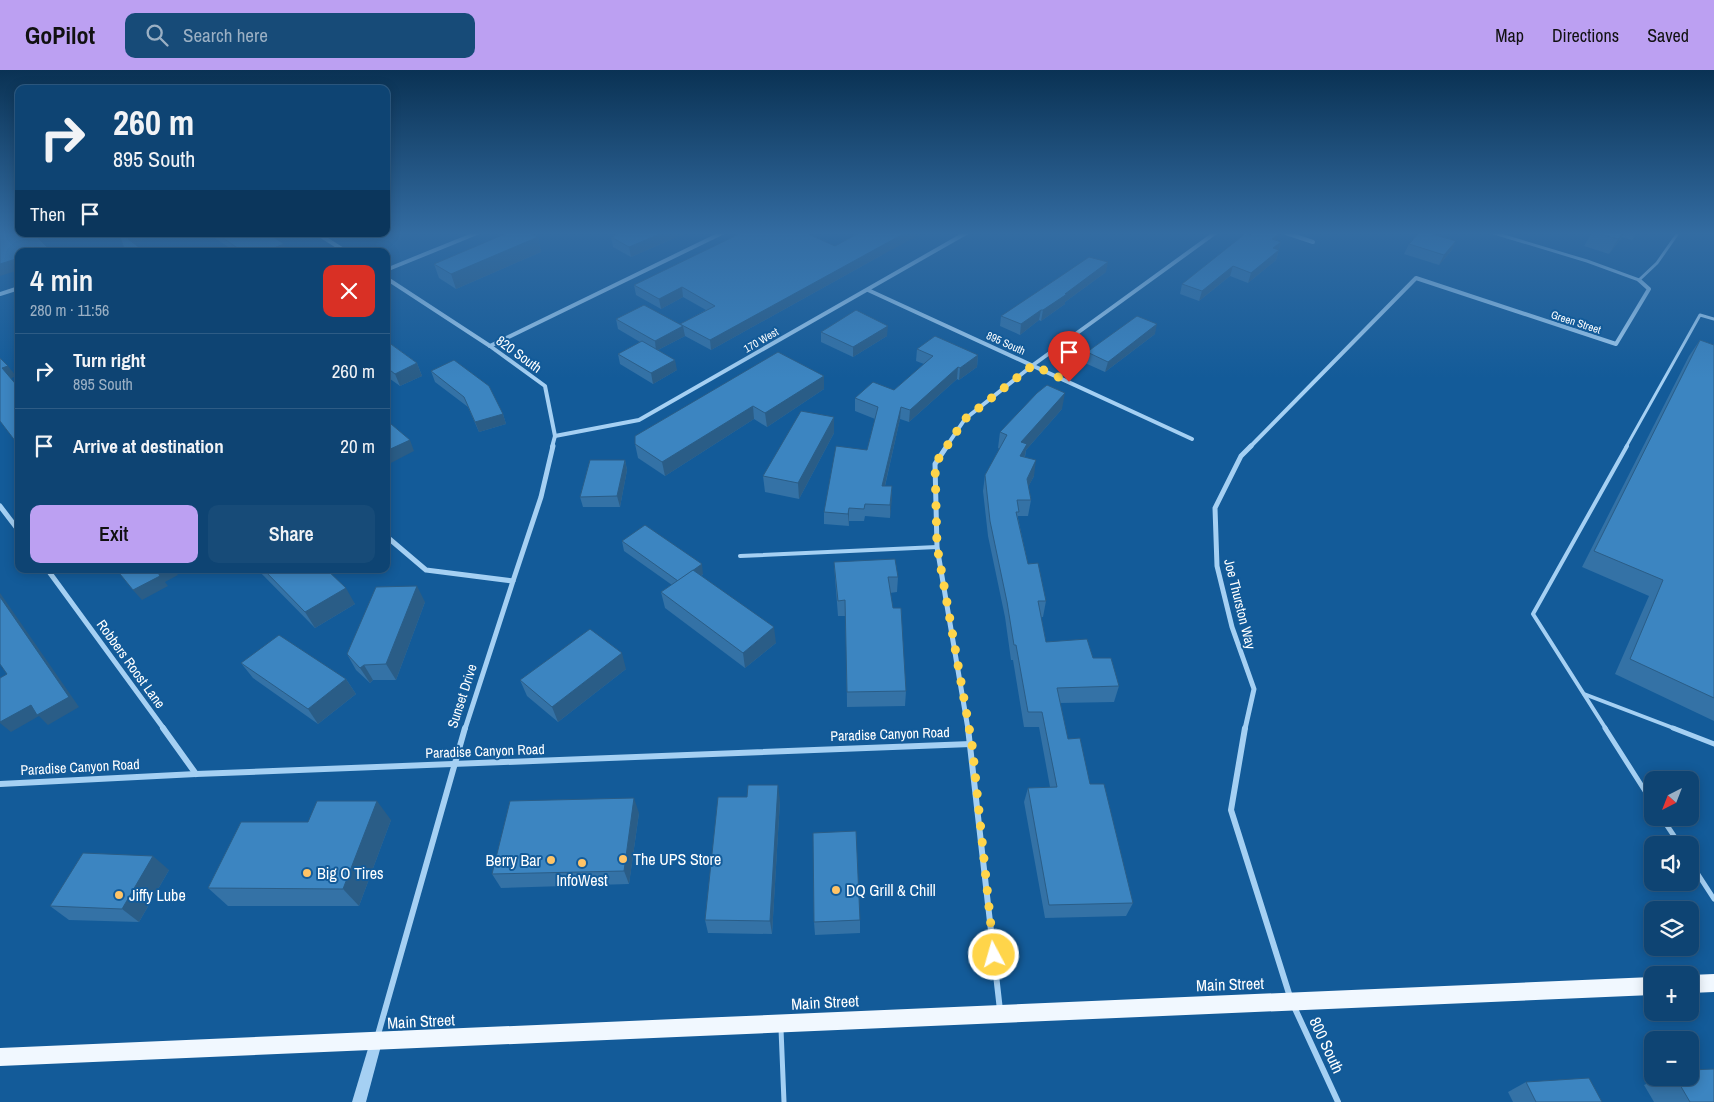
<!DOCTYPE html>
<html lang="en">
<head>
<meta charset="utf-8">
<style>
  :root { --surface:#0e4473; --page:#174b78; --text:#f1f3f6; --muted:#9bb0c4; --line:#2e5c85; --accent:#bca0f2 }
  body { margin:0; font-family:"Archivo Narrow",sans-serif; background:var(--page); color:var(--text); height:100vh; display:flex; flex-direction:column; font-size:19px; white-space:nowrap }
  * { box-sizing:border-box; margin:0 }
  p { font-size:16px; color:var(--muted) }
  .icon { flex:none; width:28px; height:28px; fill:none; stroke:currentColor; stroke-width:2; stroke-linecap:round; stroke-linejoin:round }
  .map { position:relative; flex:1; overflow:hidden }
  .sheet { position:absolute; left:15px; top:178px; width:375px; height:325px; display:flex; flex-direction:column; background:var(--surface); border-radius:10px; box-shadow:0 2px 12px #0003,0 0 0 1px var(--line) }
  .sheet>* { flex:none }
  .banner { position:absolute; left:15px; top:15px; width:375px; height:152px; border-radius:10px; box-shadow:0 2px 12px #0003,0 0 0 1px var(--line); background:#0e4473; color:var(--text); overflow:hidden }
  .needle { width:32px; rotate:222deg }
  .fabs { position:absolute; left:1644px; top:701px; display:grid; gap:10px }
  .fabs a { display:grid; place-items:center; width:55px; height:55px; border-radius:10px; background:var(--surface); box-shadow:0 2px 12px #0003,0 0 0 1px var(--line); font-size:25px }
  .pin { position:absolute; display:grid; place-items:center; width:42px; height:42px; color:#fff; margin:-51px -21px; border-radius:50% 50% 50% 0; rotate:-45deg; box-shadow:0 0 5px #0007 }
  .pin .icon { rotate:45deg }
  .me { position:absolute; width:55px; margin:-28px; rotate:354deg; stroke-linejoin:round; filter:drop-shadow(0 0 4px #0008) }
  .turn { display:flex; align-items:center; gap:18px; height:105px; padding:0 15px; font-size:22px }
  .turn .icon { width:65px; height:65px; stroke-width:2.5 }
  .turn b { display:block; font-size:35px; line-height:42px }
  .then { display:flex; align-items:center; height:48px; padding:0 15px; background:#0003; gap:10px; font-size:19px }
  .round { display:grid; place-items:center; flex:none; width:52px; height:52px; border-radius:10px; background:var(--page) }
  .headline { display:flex; align-items:center; justify-content:space-between; height:85px; padding:0 15px }
  h1 { font-size:30px; font-weight:600; line-height:38px }
  .button { display:flex; gap:10px; margin-top:auto; padding:10px 15px }
  .button a { flex:1; height:58px; border-radius:10px; background:var(--accent); color:#111; font-size:20px; font-weight:600; line-height:58px; text-align:center }
  .button a+a { background:var(--page); color:var(--text) }
  ul { padding:0; list-style:none }
  li { display:flex; align-items:center; gap:15px; height:75px; padding:0 15px; border-top:1px solid var(--line) }
  li div { flex:1 }
  li b { display:block; font-size:19px }
  li em { font-style:normal }
  header { display:flex; align-items:center; gap:30px; box-sizing:border-box; height:70px; padding:0 25px; background:var(--accent); color:#111 }
  header strong { font-size:24px }
  nav { display:flex; gap:28px; margin-inline-start:auto; font-size:18px }
  .search { width:350px; height:45px; background:var(--page); display:flex; align-items:center; gap:12px; box-sizing:border-box; padding:0 18px; border-radius:10px; color:var(--muted); font-size:19px }
  .map>svg:first-child { display:block }
</style>
</head>
<body>
<header>
<strong>GoPilot</strong>
<div class="search"><svg class="icon" aria-label="search" viewBox="0 0 24 24"><circle cx="10" cy="10" r="6"/><path d="M15 15l6 6"/></svg>Search here</div>
<nav><a>Map</a><a>Directions</a><a>Saved</a></nav>
</header>
<div class="map">
<svg width="1714" height="1032" viewBox="0 0 1714 1032">
  <rect width="100%" height="100%" fill="#135b99"/>
  <g fill="none" stroke-linecap="round" stroke-linejoin="round">
    <g stroke="#a5d0f3" stroke-width="3">
      <path d="M1494,163L1587,191L1639,210L1657,193L1678,163"/>
      <path d="M1626,377L1700,245L1714,249"/>
    </g>
    <g stroke="#a5d0f3" stroke-width="4">
      <path d="M740,486L937,477"/>
      <path d="M1584,624L1676,659"/>
      <path d="M1606,659L1533,544L1627,376"/>
    </g>
    <g stroke="#a5d0f3" stroke-width="5">
      <path d="M1605,658L1652,732"/>
      <path d="M1673,658L1714,674"/>
      <path d="M1662,748L1680,775"/>
      <path d="M1690,792L1714,829"/>
      <path d="M781,959L784,1032"/>
    </g>
    <g stroke="#a5d0f3" stroke-width="4">
      <path d="M1286,163L1313,172"/>
      <path d="M318,164L345,181"/>
      <path d="M386,200L477,163"/>
      <path d="M386,208L490,276L545,316L555,366L552,377"/>
      <path d="M868,220L1192,369"/>
      <path d="M0,224L19,218"/>
      <path d="M490,276L722,163"/>
      <path d="M555,366L639,350L966,163"/>
      <path d="M946,377L965,349L1033,295L1215,163"/>
      <path d="M1250,377L1416,208L1616,274L1649,219L1639,210"/>
    </g>
    <g stroke="#a5d0f3" stroke-width="5">
      <path d="M947,376L935,394L937,477L968,659"/>
      <path d="M0,436L19,461"/>
      <path d="M386,466L426,500L513,511L465,659"/>
      <path d="M47,499L164,659"/>
      <path d="M513,511L541,427L553,376"/>
      <path d="M1245,659L1254,619L1232,557L1217,496L1215,438L1241,386L1251,376"/>
    </g>
    <g stroke="#a5d0f3" stroke-width="6">
      <path d="M163,658L196,704"/>
      <path d="M968,658L1000,940"/>
      <path d="M1245,658L1231,740L1291,930L1338,1032"/>
      <path d="M0,714L196,704L971,674"/>
      <path d="M377,968L465,658"/>
    </g>
    <path fill="#a5d0f3" fill-rule="evenodd" d="M376,966L380,968L382,972L366,1032H352L370,972L372,968Z"/>
    <g fill="#f1f8ff" fill-rule="evenodd">
      <path d="M1714,904V922L1690,923V905Z"/>
      <path d="M1652,907V925L0,996V978Z"/>
    </g>
  </g>
  <g fill="#3472a6">
    <path d="M686,163L631,187L613,177L611,167Z"/>
    <path d="M1592,163H1637L1632,170L1622,167L1609,184L1584,176Z"/>
    <path d="M209,164H269L288,181H234Z"/>
    <path d="M538,167L541,182L456,219L439,208L434,194Z"/>
    <path d="M1276,170L1281,172L1276,190L1248,213L1230,206L1199,231L1180,224L1182,214Z"/>
    <path d="M1456,171L1451,181L1439,195L1404,184L1409,174Z"/>
    <path d="M835,176L882,185L711,280L685,266L658,280L677,300L653,314L620,294L618,284L640,272L618,259L616,249L680,254L706,240L683,227L661,239L636,225L634,215Z"/>
    <path d="M1106,202L1065,232V234L1041,251L1039,250L1020,265L1000,256L1001,246Z"/>
    <path d="M821,262L887,266L853,287L821,272Z"/>
    <path d="M1155,264L1105,302L1085,293L1087,282Z"/>
    <path d="M386,269L390,271L391,274L417,293L422,306L400,316L386,306Z"/>
    <path d="M1700,270L1714,275V651L1615,604L1649,526L1582,497L1689,286Z"/>
    <path d="M917,279L978,285L977,297L959,310L957,309L909,352L900,349L885,416H892L890,448L865,446L864,451H849V456L824,454V442L867,380L875,349L855,341V328L894,320L924,294L916,291Z"/>
    <path d="M778,282L824,319L767,357L754,349L665,406L638,388L635,374Z"/>
    <path d="M431,301L503,344L506,354L479,362L468,337L435,312Z"/>
    <path d="M1062,339L1026,380L1025,387L1034,406L1028,417L1031,430L1028,446H1018V448L1028,494L1046,531L1043,547H1041L1046,572L1093,588L1119,616L1114,632L1060,633L1068,669L1090,714L1133,833L1126,846L1045,848L1024,732L1028,718L1050,717L1039,657H1024L1013,590H1011L1005,547L988,466L983,421L985,405L1000,379L998,378L1000,362Z"/>
    <path d="M834,347V363L799,429L765,422L763,406Z"/>
    <path d="M625,390L627,400L620,437H583L580,427Z"/>
    <path d="M622,471L703,504L701,506L776,573L745,598L665,538L661,522L672,515L624,481Z"/>
    <path d="M834,492L898,507L897,522L890,523L906,621L905,636L847,637L846,546H838L835,508Z"/>
    <path d="M257,499H326L355,534L315,558Z"/>
    <path d="M425,532L396,610H373L370,613L356,600L347,584Z"/>
    <path d="M241,593L346,609L356,624L318,654L253,608Z"/>
    <path d="M626,599L558,652L527,626L520,610Z"/>
    <path d="M780,730L772,864L708,863L705,850Z"/>
    <path d="M639,743L629,814L501,818L492,804Z"/>
    <path d="M391,750L359,836H228L208,818L308,752Z"/>
    <path d="M169,800L139,852L69,850L50,836Z"/>
    <path d="M860,850V863L815,865L814,852Z"/>
    <path d="M1660,1008H1690L1714,1032H1654L1644,1015Z"/>
    <path d="M1526,1012L1602,1032H1513L1508,1022Z"/>
  </g>
  <g fill="#2a5d87">
    <path d="M662,163H686L631,187L629,177Z"/>
    <path d="M905,163H923L882,185L711,280L710,270Z"/>
    <path d="M1623,163H1624L1609,184L1618,169Z"/>
    <path d="M133,164H148L134,179L128,169Z"/>
    <path d="M1278,164L1275,174L1272,169Z"/>
    <path d="M538,167L541,182L456,219L451,204Z"/>
    <path d="M1456,171L1451,181L1439,195L1444,185Z"/>
    <path d="M1281,172L1278,182L1279,180L1276,190L1248,213L1251,203L1273,178Z"/>
    <path d="M284,174L288,181H271V179Z"/>
    <path d="M48,178L50,181H39Z"/>
    <path d="M19,188V200L0,206V194Z"/>
    <path d="M1108,192L1106,202L1065,232V234L1041,251L1043,240Z"/>
    <path d="M1233,196L1230,206L1199,231L1202,221Z"/>
    <path d="M682,217L683,227L661,239L659,229Z"/>
    <path d="M1041,240L1039,250L1020,265L1021,254Z"/>
    <path d="M1157,254L1155,264L1105,302L1108,292Z"/>
    <path d="M683,256L685,266L656,281L655,271Z"/>
    <path d="M888,256L887,266L853,287V277Z"/>
    <path d="M978,285L977,297L959,310L960,298Z"/>
    <path d="M675,290L677,300L653,314L651,303Z"/>
    <path d="M417,293L422,306L400,316L395,304Z"/>
    <path d="M8,296L16,306L10,309L2,298Z"/>
    <path d="M958,297L957,309L909,352L910,340Z"/>
    <path d="M824,306V319L767,357L765,343Z"/>
    <path d="M1065,323L1062,339L1026,380L1024,389L1018,402L1021,372Z"/>
    <path d="M753,336L754,349L665,406L662,392Z"/>
    <path d="M901,337L900,349L882,428V416Z"/>
    <path d="M503,344L506,354L479,362L475,352Z"/>
    <path d="M834,347V363L799,429L798,413Z"/>
    <path d="M410,370L414,381L389,394L386,388V381Z"/>
    <path d="M625,390L627,400L620,437L617,426Z"/>
    <path d="M1036,390L1034,406L1024,425L1027,409Z"/>
    <path d="M892,416V429L890,448V435Z"/>
    <path d="M849,438V456L848,444Z"/>
    <path d="M702,494L703,504L680,521L678,511Z"/>
    <path d="M161,499H173L178,505L165,512L168,516L142,530L133,520L157,501Z"/>
    <path d="M417,516L425,532L396,610L386,594Z"/>
    <path d="M346,518L355,534L315,558L305,542Z"/>
    <path d="M0,523L79,637L48,655L39,646L11,662L0,653V652L31,635L0,527Z"/>
    <path d="M774,557L776,573L745,598L743,583Z"/>
    <path d="M622,583L626,599L558,652L552,637Z"/>
    <path d="M364,595L373,610L370,613L360,598Z"/>
    <path d="M346,609L356,624L318,654L308,639Z"/>
    <path d="M778,715L780,730L772,864L770,851Z"/>
    <path d="M634,728L639,743L629,814L624,801Z"/>
    <path d="M377,731L391,750L359,836L343,819Z"/>
    <path d="M153,786L169,800L139,852L122,839Z"/>
  </g>
  <g fill="#3c85c1" stroke="#2a5d87">
    <path d="M0,163L34,164L48,178L39,181H19V188L0,194Z"/>
    <path d="M507,163H529L538,167L451,204L434,194Z"/>
    <path d="M621,163H662L629,177L611,167Z"/>
    <path d="M741,163H806L835,176L859,163H905L710,270L680,254L715,236L682,217L659,229L634,215Z"/>
    <path d="M1246,163L1250,165L1252,163H1276L1278,164L1272,169L1281,172L1273,178L1279,180L1251,203L1233,196L1202,221L1182,214Z"/>
    <path d="M1419,163H1429L1456,171L1444,185L1409,174Z"/>
    <path d="M1597,163H1623L1618,169Z"/>
    <path d="M119,164H133L128,169L144,181H125Z"/>
    <path d="M217,164H269L284,174L271,179L273,181H242Z"/>
    <path d="M1089,187L1108,192L1065,224H1067L1043,240H1041L1021,254L1001,246L1058,208Z"/>
    <path d="M644,235L683,256L655,271L616,249Z"/>
    <path d="M856,240L888,256L853,277L821,262Z"/>
    <path d="M1137,246L1157,254L1108,292L1087,282Z"/>
    <path d="M935,266L978,285L960,298L958,297L910,340L901,337L882,416H892L890,435L865,434L864,439L849,438L848,444L824,442L836,376L867,380L878,337L855,328L873,312L894,320L933,286L917,279Z"/>
    <path d="M386,269L390,271L388,272L417,293L395,304L386,297Z"/>
    <path d="M1700,270L1714,275V628L1630,589L1663,510L1594,481Z"/>
    <path d="M642,271L675,290L651,303L618,284Z"/>
    <path d="M778,282L824,306L765,343L753,336L662,392L635,374V366Z"/>
    <path d="M0,288L8,296L2,298L19,318V376L0,351Z"/>
    <path d="M454,290L489,316L503,344L475,352L464,327L431,301Z"/>
    <path d="M1047,315L1065,323L1021,372L1027,374L1020,386L1036,390L1027,409L1031,430H1017L1019,442H1016L1028,494L1038,493L1046,531H1038L1046,572L1087,569L1093,588H1111L1119,616L1057,618L1068,669L1080,668L1090,714H1104L1133,833L1049,835L1028,718L1057,717L1042,642H1028L1016,575H1014L1007,532L990,451L985,405L1007,365L1000,362L1037,323Z"/>
    <path d="M801,341L834,347L798,413L763,406Z"/>
    <path d="M391,354L410,370L386,381V356Z"/>
    <path d="M590,390H625L617,426L580,427Z"/>
    <path d="M645,455L702,494L678,511L622,471Z"/>
    <path d="M895,489L898,507H888L893,538H901L906,621L847,622L845,530L838,531L834,492Z"/>
    <path d="M116,499H161L157,501L160,506L133,520Z"/>
    <path d="M263,499H326L346,518L305,542Z"/>
    <path d="M693,500L774,557L743,583L661,522Z"/>
    <path d="M417,516L386,594L364,595L360,598L347,584L376,517Z"/>
    <path d="M0,527L69,627L37,645L31,635L0,652V608L7,604L0,594Z"/>
    <path d="M590,559L622,583L552,637L520,610Z"/>
    <path d="M279,565L346,609L308,639L241,593Z"/>
    <path d="M748,715H778L770,851L705,850L718,727H747Z"/>
    <path d="M634,728L624,801L492,804L510,731Z"/>
    <path d="M317,731H377L343,819L208,818L241,752H308Z"/>
    <path d="M856,761L860,850L814,852L813,763Z"/>
    <path d="M83,783L153,786L122,839L50,836Z"/>
    <path d="M1714,999V1032H1690L1676,1008H1690V1000Z"/>
    <path d="M1589,1008L1602,1032H1536L1526,1012Z"/>
  </g>
  <linearGradient id="sky" x2="0" y2="1"><stop stop-color="#0a3254"/><stop offset="0.53" stop-color="#336ca2"/><stop offset="1" stop-color="#336ca2" stop-opacity="0"/></linearGradient>
  <rect width="1714" height="308" fill="url(#sky)"/>
  <g fill="none" stroke-linecap="round" stroke-linejoin="round">
    <path stroke="#ffd54a" stroke-width="9" stroke-dasharray="0 16.2" d="M994,885L972,674L937,476L935,394L965,349L1033,295L1069,312"/>
  </g>
  <g fill="#ffc467" stroke="#135b99" stroke-width="2">
    <circle cx="623" cy="789" r="5"/>
    <circle cx="551" cy="790" r="5"/>
    <circle cx="582" cy="793" r="5"/>
    <circle cx="307" cy="803" r="5"/>
    <circle cx="836" cy="820" r="5"/>
    <circle cx="119" cy="825" r="5"/>
  </g>
  <g text-anchor="middle" dominant-baseline="central" stroke-width="4" stroke-linejoin="round" paint-order="stroke">
    <g font-size="11" fill="#fff" stroke="#135b99">
      <text transform="translate(1576 252) rotate(18)">Green Street</text>
      <text transform="translate(761 270) rotate(-30)">170 West</text>
      <text transform="translate(1006 273) rotate(24)">895 South</text>
    </g>
    <g font-size="14" fill="#fff" stroke="#135b99">
      <text transform="translate(519 284) rotate(36)">820 South</text>
      <text transform="translate(1240 534) rotate(76)">Joe Thurston Way</text>
      <text transform="translate(131 594) rotate(54)">Robbers Roost Lane</text>
      <text transform="translate(462 626) rotate(-72)">Sunset Drive</text>
      <text transform="translate(890 664) rotate(-2)">Paradise Canyon Road</text>
      <text transform="translate(485 681) rotate(-2)">Paradise Canyon Road</text>
      <text transform="translate(80 697) rotate(-3)">Paradise Canyon Road</text>
    </g>
    <g font-size="16" fill="#fff" stroke="#135b99" text-anchor="start">
      <text x="633" y="789">The UPS Store</text>
      <text x="541" y="790" text-anchor="end">Berry Bar</text>
      <text x="317" y="803">Big O Tires</text>
      <text x="582" y="810" text-anchor="middle">InfoWest</text>
      <text x="846" y="820">DQ Grill &amp; Chill</text>
      <text x="129" y="825">Jiffy Lube</text>
    </g>
    <g font-size="16" fill="#fff" stroke="#135b99">
      <text transform="translate(1230 914) rotate(-2)">Main Street</text>
      <text transform="translate(825 932) rotate(-3)">Main Street</text>
      <text transform="translate(421 951) rotate(-3)">Main Street</text>
      <text transform="translate(1327 975) rotate(65)">800 South</text>
    </g>
  </g>
</svg>
<div class="fabs">
<a><svg class="needle" viewBox="-14 -14 28 28"><path d="M0-13l5 13h-10z" fill="#e53935"/><path d="M0 13l5-13h-10z" fill="#9bb0c4"/></svg></a>
<a><svg class="icon" aria-label="sound" viewBox="0 0 24 24"><path d="M4 9h4l5-4v14l-5-4H4zM17 9q2 3 0 6"/></svg></a>
<a><svg class="icon" aria-label="layers" viewBox="0 0 24 24"><path d="M12 4l9 5-9 5-9-5zM3 14l9 5 9-5"/></svg></a>
<a>+</a>
<a>−</a>
</div>
<div class="pin" style="left:1069px;top:312px;background:#d93025"><svg class="icon" aria-label="arrive" viewBox="0 0 24 24"><path d="M6 21V4h12l-3 4 3 4H6"/></svg></div>
<svg class="me" style="left:994px;top:885px" viewBox="-20 -20 40 40"><circle r="17" fill="#ffd54a" stroke="#fff" stroke-width="3"/><path d="M0-11L8 9 0 5-8 9z" fill="#fff"/></svg>
<div class="banner">
<div class="turn"><svg class="icon" aria-label="right" viewBox="0 0 24 24"><path d="M7 20v-9h11M14 6l5 5-5 5"/></svg><div><b>260 m</b>895 South</div></div>
<div class="then">Then<svg class="icon" aria-label="arrive" viewBox="0 0 24 24"><path d="M6 21V4h12l-3 4 3 4H6"/></svg></div>
</div>
<section class="sheet">
<div class="headline"><div><h1>4 min</h1><p>280 m · 11:56</p></div><a class="round" style="background:#d93025;color:#fff"><svg class="icon" aria-label="close" viewBox="0 0 24 24"><path d="M6 6l12 12M18 6L6 18"/></svg></a></div>
<ul>
<li><svg class="icon" aria-label="right" viewBox="0 0 24 24"><path d="M7 20v-9h11M14 6l5 5-5 5"/></svg><div><b>Turn right</b><p>895 South</p></div><em>260 m</em></li>
<li><svg class="icon" aria-label="arrive" viewBox="0 0 24 24"><path d="M6 21V4h12l-3 4 3 4H6"/></svg><div><b>Arrive at destination</b></div><em>20 m</em></li>
</ul>
<div class="button"><a>Exit</a><a>Share</a></div>
</section>
</div>
</body>
</html>
